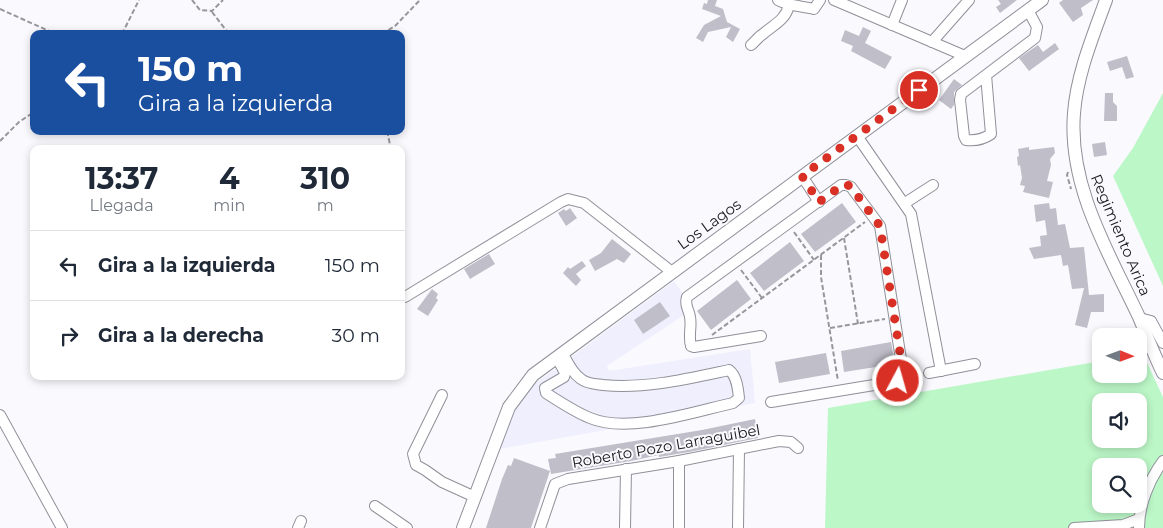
<!DOCTYPE html>
<html lang="es">
<head>
<meta charset="utf-8">
<style>
  :root { --surface:#fff; --page:#f2f2f3; --text:#1f2937; --muted:#747a83; --line:#e0e1e3 }
  body { margin:0; font-family:Montserrat,sans-serif; background:var(--page); color:var(--text); height:100vh; display:flex; flex-direction:column; font-size:19px; white-space:nowrap }
  * { box-sizing:border-box; margin:0 }
  p { font-size:16px; color:var(--muted) }
  .icon { flex:none; width:28px; height:28px; fill:none; stroke:currentColor; stroke-width:2; stroke-linecap:round; stroke-linejoin:round }
  .map { position:relative; flex:1; overflow:hidden }
  .panel { position:absolute; left:30px; top:145px; width:375px; height:235px; display:flex; flex-direction:column; background:var(--surface); border-radius:10px; box-shadow:0 2px 8px #0003 }
  .panel>* { flex:none }
  .banner { position:absolute; left:30px; top:30px; width:375px; height:105px; border-radius:10px; box-shadow:0 2px 8px #0003; background:#1a4fa0; color:#fff; overflow:hidden }
  .needle { width:32px; rotate:91deg }
  .fabs { position:absolute; left:1092px; top:328px; display:grid; gap:10px }
  .fabs a { display:grid; place-items:center; width:55px; height:55px; border-radius:10px; background:var(--surface); box-shadow:0 2px 8px #0003; font-size:25px }
  .pin { position:absolute; display:grid; place-items:center; width:42px; height:42px; color:#fff; margin:-21px; border:2px solid #fff; border-radius:50%; box-shadow:0 1px 5px #0007 }
  .me { position:absolute; width:55px; margin:-28px; rotate:6deg; stroke-linejoin:round; filter:drop-shadow(0 0 4px #0008) }
  .turn { display:flex; align-items:center; gap:18px; height:105px; padding:0 25px; font-size:22px }
  .turn .icon { width:65px; height:65px; stroke-width:2.5 }
  .turn b { display:block; font-size:35px; line-height:42px }
  .eta { display:flex; justify-content:space-evenly; align-items:center; height:85px; text-align:center }
  .eta b { font-size:30px; font-weight:700; line-height:35px }
  ul { padding:0; list-style:none }
  li { display:flex; align-items:center; gap:15px; height:70px; padding:0 25px; border-top:1px solid var(--line) }
  li div { flex:1 }
  li b { display:block; font-size:19px }
  li em { font-style:normal }
  .map>svg:first-child { display:block }
</style>
</head>
<body>
<div class="map">
<svg width="1163" height="528" viewBox="0 0 1163 528">
  <rect width="100%" height="100%" fill="#faf9fe"/>
  <path fill="#f0effe" d="M674,281L693,309L607,366L609,371L750,349L755,403L499,449L513,411L528,389Z"/>
  <g fill="#bcf7c7" fill-rule="evenodd">
    <path d="M1163,93V286L1113,176L1133,148Z"/>
    <path d="M1143,354L1163,397V528H825L828,408L1101,361V374H1139V355ZM1101,401H1139V439H1101ZM1101,466H1139V504H1101Z"/>
  </g>
  <g fill="#bfbec9">
    <path d="M708,0H717L715,6L723,9L727,22L740,29L733,42L726,37L731,27L708,32L703,42L696,38L704,25L721,16L702,9L704,3L707,4Z"/>
    <path d="M998,0H1017L1000,13L996,7L1001,4Z"/>
    <path d="M1063,0H1093L1081,8L1083,15L1073,22L1059,3Z"/>
    <path d="M863,27L871,31L865,43L892,57L885,69L851,51L853,46L841,41L845,30L859,36Z"/>
    <path d="M1055,43L1059,49L1029,71L1019,58L1038,45L1043,52Z"/>
    <path d="M1127,56L1134,77L1126,79L1122,67L1110,71L1107,62Z"/>
    <path d="M954,79L962,85L954,92V105L951,109L939,100Z"/>
    <path d="M1105,93H1113V102L1117,106V121H1104Z"/>
    <path d="M1105,142L1107,155L1094,157L1092,144Z"/>
    <path d="M1029,147V150L1054,147L1055,153L1050,159L1051,165L1047,181L1053,182L1049,198L1023,192L1025,186L1020,185L1022,178L1020,165L1018,166L1017,157L1019,156L1018,149Z"/>
    <path d="M842,203L856,222L815,252L801,234Z"/>
    <path d="M1049,203L1050,209L1056,208L1058,225L1065,224L1070,248L1084,247L1089,295L1104,294V312H1091L1087,328L1075,325L1084,288L1072,289L1068,265L1063,266L1061,255L1034,259L1029,248L1041,246L1040,236L1047,235L1045,220L1036,222L1034,205Z"/>
    <path d="M570,208L577,218L566,226L558,213L564,209L566,211Z"/>
    <path d="M612,239L631,254L624,263L617,259L595,271L589,260L601,253Z"/>
    <path d="M790,242L804,261L764,291L750,273Z"/>
    <path d="M489,254L495,264L470,279L464,269Z"/>
    <path d="M582,261L586,266L576,274L581,280L576,286L563,273L568,267L570,269Z"/>
    <path d="M737,280L751,299L711,330L697,311Z"/>
    <path d="M432,289L438,294L436,298L438,300L428,316L417,309Z"/>
    <path d="M660,302L670,316L643,334L634,320Z"/>
    <path d="M891,342L895,364L844,372L841,351Z"/>
    <path d="M826,353L830,374L779,383L775,362Z"/>
    <path d="M755,419L758,438L689,452L659,457V455L631,461L551,474L548,459L556,458L555,454L702,430Z"/>
    <path d="M514,458L550,471L531,528H486L502,479L508,465L511,466Z"/>
  </g>
  <g fill="none" stroke-linecap="round" stroke-linejoin="round">
    <g stroke="#90909a" stroke-width="12">
      <g id="minor">
        <path d="M778,0C787,6 803,6 814,9L820,0"/>
        <path d="M834,0L965,56"/>
        <path d="M892,25L902,0"/>
        <path d="M932,42L969,0"/>
        <path d="M751,45C755,42 758,37 763,34C773,25 786,20 789,5"/>
        <path d="M986,75L991,134C984,139 975,141 966,140L964,136L960,100L961,94L1035,38L1037,27L1028,10"/>
        <path d="M857,136L911,214L941,371"/>
        <path d="M802,176L819,202"/>
        <path d="M905,203L933,185"/>
        <path d="M405,297L561,202L568,199L584,203L672,272"/>
        <path d="M1139,318L1151,321L1163,343"/>
        <path d="M761,336L694,347L691,346C688,336 692,326 690,317C689,309 684,306 687,297L841,185H846L851,187L880,226L903,372L902,378L898,381L771,402"/>
        <path d="M557,358L565,373L564,377L545,388L546,393C560,402 575,412 590,418C628,434 693,412 733,403L739,398C738,389 737,376 729,370C687,379 646,389 603,385C596,384 587,384 581,379C572,373 568,363 563,354"/>
        <path d="M929,373L975,364"/>
        <path d="M442,395L413,454L416,465L425,470L442,482L475,497"/>
        <path d="M0,415L62,528"/>
        <path d="M375,506L407,528"/>
        <path d="M298,528L301,521"/>
        <path d="M540,528L555,484L568,479L679,461L779,441L791,442L798,448"/>
        <path d="M625,528L626,469"/>
        <path d="M679,528V461"/>
        <path d="M738,528L739,449"/>
        <path d="M1074,528L1123,525L1139,519"/>
        <path d="M1139,528C1139,505 1149,480 1163,461"/>
      </g>
    </g>
    <g stroke="#90909a" stroke-width="14">
      <g id="major">
        <path d="M1106,0C1093,36 1077,74 1074,113C1068,187 1109,253 1139,317C1147,336 1154,355 1163,373"/>
        <path d="M463,528L509,407L533,375L1042,0"/>
      </g>
    </g>
    <g stroke="#97979b" stroke-width="2" stroke-dasharray="5 2.5" stroke-linecap="butt">
      <path d="M192,0L200,10L212,11L223,0"/>
      <path d="M0,9L49,31L59,34"/>
      <path d="M212,12L229,34"/>
      <path d="M122,34L139,0"/>
      <path d="M382,34L395,26L420,0"/>
      <path d="M387,131L391,149"/>
      <path d="M0,141L19,122L34,112"/>
      <path d="M1068,172L1067,175L1071,189"/>
      <path d="M794,232L814,260"/>
      <path d="M844,238L858,324"/>
      <path d="M821,255V277L838,381"/>
      <path d="M741,270L762,298"/>
      <path d="M830,328L885,319"/>
      <path d="M712,335L865,222"/>
    </g>
    <use href="#minor" stroke="#fff" stroke-width="10"/>
    <use href="#major" stroke="#fff" stroke-width="12"/>
  </g>
  <g fill="none" stroke-linecap="round" stroke-linejoin="round">
    <path stroke="#d93025" stroke-width="9" stroke-dasharray="0 16.2" d="M898,381L902,378L903,372L880,226L851,187L846,184L841,186L819,202L802,176L919,90"/>
  </g>
  <g text-anchor="middle" dominant-baseline="central" stroke-width="4" stroke-linejoin="round" paint-order="stroke">
    <g font-size="15" fill="#202024" stroke="#faf9fe">
      <text transform="translate(709 224) rotate(-36)">Los Lagos</text>
      <text transform="translate(1121 235) rotate(67)">Regimiento Arica</text>
      <text transform="translate(666 446) rotate(-10)">Roberto Pozo Larraguibel</text>
    </g>
  </g>
</svg>
<div class="fabs">
<a><svg class="needle" viewBox="-14 -14 28 28"><path d="M0-13l5 13h-10z" fill="#e53935"/><path d="M0 13l5-13h-10z" fill="#747a83"/></svg></a>
<a><svg class="icon" aria-label="sound" viewBox="0 0 24 24"><path d="M4 9h4l5-4v14l-5-4H4zM17 9q2 3 0 6"/></svg></a>
<a><svg class="icon" aria-label="search" viewBox="0 0 24 24"><circle cx="10" cy="10" r="6"/><path d="M15 15l6 6"/></svg></a>
</div>
<div class="pin" style="left:919px;top:90px;background:#d93025"><svg class="icon" aria-label="arrive" viewBox="0 0 24 24"><path d="M6 21V4h12l-3 4 3 4H6"/></svg></div>
<svg class="me" style="left:898px;top:381px" viewBox="-20 -20 40 40"><circle r="17" fill="#d93025" stroke="#fff" stroke-width="3"/><path d="M0-11L8 9 0 5-8 9z" fill="#fff"/></svg>
<div class="banner">
<div class="turn"><svg class="icon" aria-label="left" viewBox="0 0 24 24"><path d="M17 20v-9H6M10 6l-5 5 5 5"/></svg><div><b>150 m</b>Gira a la izquierda</div></div>
</div>
<section class="panel">
<div class="eta">
<div><b>13:37</b><p>Llegada</p></div>
<div><b>4</b><p>min</p></div>
<div><b>310</b><p>m</p></div>
</div>
<ul>
<li><svg class="icon" aria-label="left" viewBox="0 0 24 24"><path d="M17 20v-9H6M10 6l-5 5 5 5"/></svg><div><b>Gira a la izquierda</b></div><em>150 m</em></li>
<li><svg class="icon" aria-label="right" viewBox="0 0 24 24"><path d="M7 20v-9h11M14 6l5 5-5 5"/></svg><div><b>Gira a la derecha</b></div><em>30 m</em></li>
</ul>
</section>
</div>
</body>
</html>
